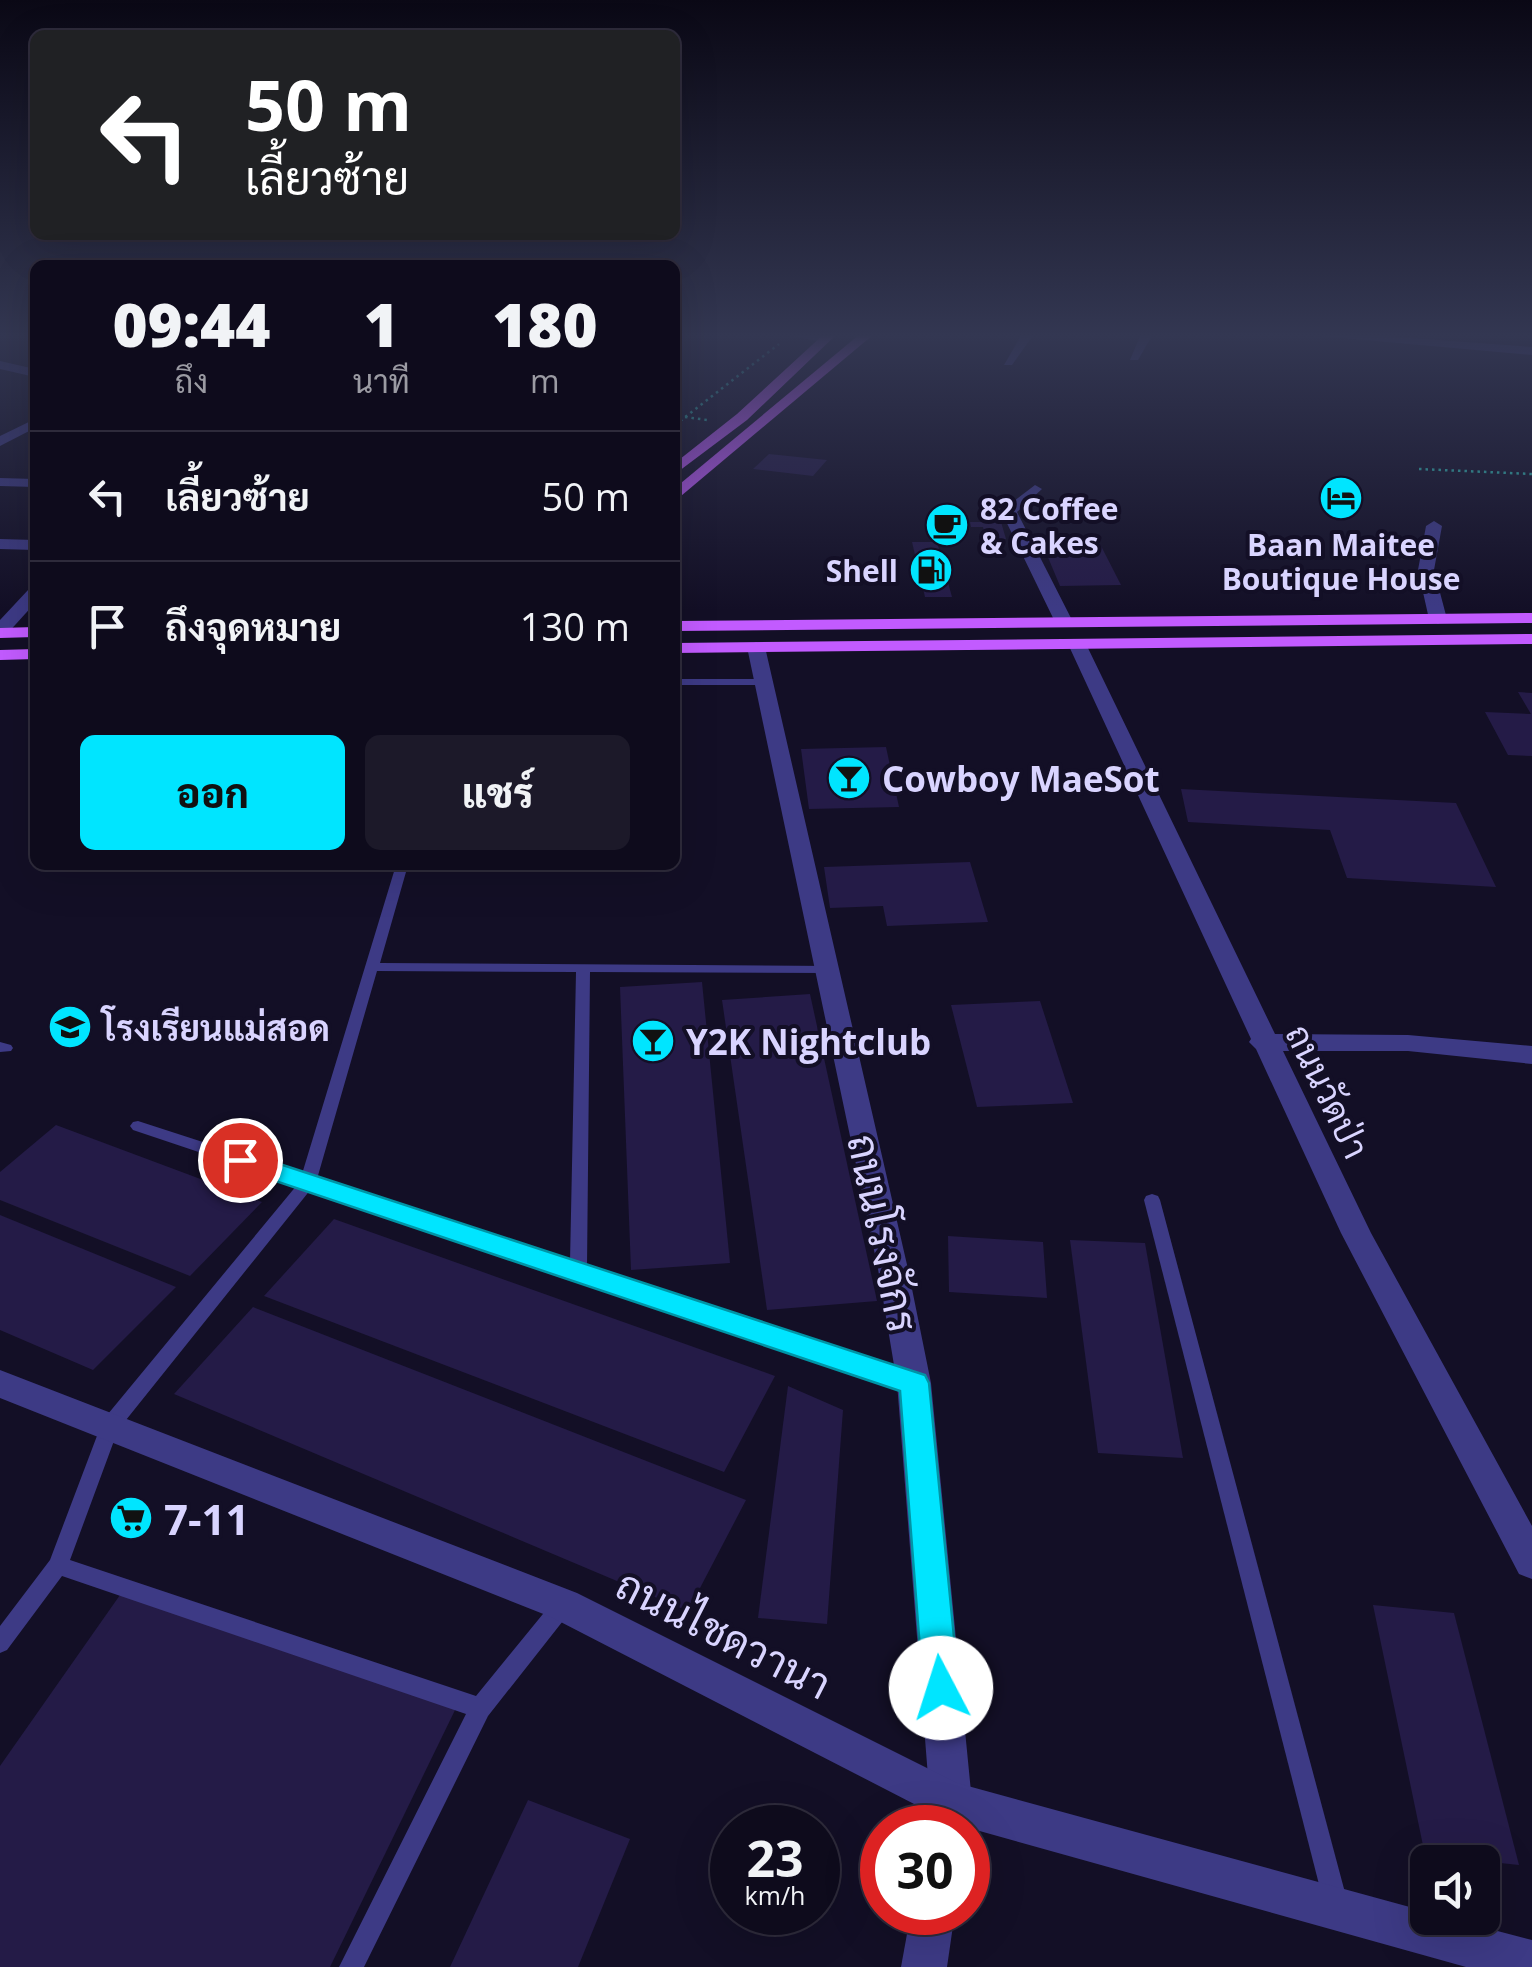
<!DOCTYPE html>
<html lang="th">
<head>
<meta charset="utf-8">
<style>
  :root { --surface:#0e0b1c; --page:#1c1929; --text:#f1f3f6; --muted:#9b9ba3; --line:#2e2b3b; --accent:#00e5ff }
  body { margin:0; font-family:"Open Sans",Sarabun,sans-serif; background:var(--page); color:var(--text); height:100vh; display:flex; flex-direction:column; font-size:38px; white-space:nowrap }
  * { box-sizing:border-box; margin:0 }
  p { font-size:32px; color:var(--muted) }
  .icon { flex:none; width:55px; height:55px; fill:none; stroke:currentColor; stroke-width:2; stroke-linecap:round; stroke-linejoin:round }
  .map { position:relative; flex:1; overflow:hidden }
  .sheet { position:absolute; left:30px; top:260px; width:650px; height:610px; display:flex; flex-direction:column; background:var(--surface); border-radius:15px; box-shadow:0 10px 40px #0002,0 0 0 2px var(--line) }
  .sheet>* { flex:none }
  .banner { position:absolute; left:30px; top:30px; width:650px; height:210px; border-radius:15px; box-shadow:0 10px 40px #0002,0 0 0 2px var(--line); background:#202124; color:#fff; overflow:hidden }
  .fabs { position:absolute; left:1410px; top:1845px; display:grid; gap:20px }
  .fabs a { display:grid; place-items:center; width:90px; height:90px; border-radius:15px; background:var(--surface); box-shadow:0 10px 40px #0002,0 0 0 2px var(--line); font-size:50px }
  .speed { position:absolute; left:710px; top:1805px; display:flex; gap:20px; font-size:50px; font-weight:700; text-align:center }
  .speed>* { display:grid; place-content:center; width:130px; height:130px; border-radius:50%; background:var(--surface); box-shadow:0 10px 40px #0002,0 0 0 2px var(--line); line-height:1 }
  .speed small { font-size:25px; font-weight:400 }
  .speed .limit { border:15px solid #d22; background:#fff; color:#111 }
  .pin { position:absolute; display:grid; place-items:center; width:85px; height:85px; color:#fff; margin:-42px; border:5px solid #fff; border-radius:50%; box-shadow:0 2px 10px #0007 }
  .me { position:absolute; width:110px; margin:-55px; rotate:355deg; stroke-linejoin:round; filter:drop-shadow(0 0 8px #0008) }
  .turn { display:flex; align-items:center; gap:35px; height:210px; padding:0 50px; font-size:45px }
  .turn .icon { width:130px; height:130px; stroke-width:2.5 }
  .turn b { display:block; font-size:70px; line-height:85px }
  .eta { display:flex; justify-content:space-evenly; align-items:center; height:170px; text-align:center }
  .eta b { font-size:60px; font-weight:800; line-height:70px }
  .button { display:flex; gap:20px; margin-top:auto; padding:20px 50px }
  .button a { flex:1; height:115px; border-radius:15px; background:var(--accent); color:#111; font-size:40px; font-weight:800; line-height:115px; text-align:center }
  .button a+a { background:var(--page); color:var(--text) }
  ul { padding:0; list-style:none }
  li { display:flex; align-items:center; gap:30px; height:130px; padding:0 50px; border-top:2px solid var(--line) }
  li div { flex:1 }
  li b { display:block; font-size:38px }
  li em { font-style:normal }
  .map>svg:first-child { display:block }
</style>
</head>
<body>
<div class="map">
<svg width="1532" height="1967" viewBox="0 0 1532 1967">
  <rect width="100%" height="100%" fill="#130f26"/>
  <g fill="#241b47">
    <path d="M769,454L827,460L813,476L753,469Z"/>
    <path d="M970,522H1001L1006,539H986L983,527H971Z"/>
    <path d="M912,542H937L952,597H925Z"/>
    <path d="M1099,542L1121,585L1060,586L1042,543Z"/>
    <path d="M1518,692L1532,693V756L1508,755L1485,712L1531,714Z"/>
    <path d="M886,747L899,807L809,809L801,749Z"/>
    <path d="M1181,789L1456,803L1496,887L1347,878L1330,830L1188,822Z"/>
    <path d="M970,862L988,922L887,926L883,906L830,908L824,867Z"/>
    <path d="M702,982L730,1263L631,1270L620,987Z"/>
    <path d="M810,994L877,1301L767,1310L722,1000Z"/>
    <path d="M1040,1001L1073,1103L977,1107L951,1005Z"/>
    <path d="M56,1125L262,1202L190,1276L0,1200V1172Z"/>
    <path d="M0,1215L176,1287L93,1370L0,1330Z"/>
    <path d="M334,1219L775,1376L724,1472L264,1296Z"/>
    <path d="M948,1236L1043,1242L1047,1298L949,1292Z"/>
    <path d="M1070,1240L1145,1243L1183,1458L1098,1453Z"/>
    <path d="M253,1307L746,1500L688,1611L174,1394Z"/>
    <path d="M788,1386L843,1410L827,1624L758,1618Z"/>
    <path d="M120,1595L457,1706L330,1967H0V1766Z"/>
    <path d="M1373,1605L1454,1613L1519,1865L1425,1855Z"/>
    <path d="M528,1800L630,1839L578,1967H450Z"/>
  </g>
  <g fill="none" stroke-linecap="round" stroke-linejoin="round">
    <g stroke="#2fb8b0" stroke-width="2.5" stroke-dasharray="2.5 4" stroke-linecap="butt">
      <path d="M685,417L707,420"/>
      <path d="M675,425L779,344"/>
      <path d="M1419,469L1532,474"/>
    </g>
    <g fill="#3d3a85" fill-rule="evenodd">
      <path d="M675,679H763L768,682L763,685H675Z"/>
      <path d="M396,865H408L380,963L832,966L834,969L827,973L590,972L587,1268L917,1377L920,1382L917,1387L911,1389L311,1189L118,1430L70,1560L476,1696L556,1598L563,1595L570,1598L573,1605L570,1612L488,1716L364,1967H339L466,1714L62,1576L7,1650L0,1653V1626L50,1560L103,1420L297,1185L133,1130L130,1126L133,1122L138,1121L302,1174ZM377,971L576,972L570,1262L317,1179Z"/>
      <path d="M0,1042L11,1045L13,1048L11,1051L0,1052Z"/>
      <path d="M1152,1194L1158,1196L1160,1200L1347,1900L1344,1909L1335,1912L1326,1909L1323,1900L1144,1200L1146,1196Z"/>
    </g>
    <g fill="#3d3a85" fill-rule="evenodd">
      <path d="M785,334H818L831,339L825,343Z"/>
      <path d="M1022,334H1034L1012,365H1004Z"/>
      <path d="M1141,334H1153L1138,360H1130Z"/>
      <path d="M1298,334H1357L1532,347V355Z"/>
      <path d="M0,361L35,369V377L0,369Z"/>
      <path d="M35,419V428L0,446V436Z"/>
      <path d="M0,478L35,479V487L0,486Z"/>
      <path d="M1035,485L1042,489L1017,512L1073,622L1064,627L1055,622L1001,511Z"/>
      <path d="M1434,521L1442,526L1434,570L1447,619L1438,624L1429,619L1418,570L1426,526Z"/>
      <path d="M0,539L35,540V550L0,549Z"/>
      <path d="M35,588V603L6,635L0,636V620L29,589Z"/>
      <path d="M1077,639L1086,644L1275,1034L1408,1035L1532,1046V1064L1408,1051H1283L1371,1233L1532,1526V1579L1519,1574L1341,1233L1256,1049L1249,1042L1251,1039L1068,644Z"/>
      <path d="M756,642L765,647L908,1269L931,1383L972,1802L968,1830L926,1828L930,1802L897,1383L878,1269L747,647Z"/>
      <path d="M911,1912H955L947,1967H901Z"/>
    </g>
    <path fill="#3d3a85" fill-rule="evenodd" d="M0,1370L577,1593L957,1783L1428,1912V1918H1448L1532,1940V1967H1466L951,1823L551,1617L0,1398Z"/>
    <g fill="#c25bff" fill-rule="evenodd">
      <path d="M824,334H837L747,420L675,474V463L737,414Z"/>
      <path d="M860,334H874L675,501V488Z"/>
      <path d="M1532,613V623L675,631V621Z"/>
      <path d="M35,627V637L0,638V628Z"/>
      <path d="M1532,634V644L675,653V643Z"/>
      <path d="M35,649V659L0,660V650Z"/>
    </g>
  </g>
  <linearGradient id="sky" x2="0" y2="1"><stop stop-color="#0a0815"/><stop offset="0.55" stop-color="#333752"/><stop offset="1" stop-color="#333752" stop-opacity="0"/></linearGradient>
  <rect width="1532" height="610" fill="url(#sky)"/>
  <path fill="#00e5ff" stroke="#0095a6" stroke-width="2.5" d="M240,1151L925,1375L929,1383L959,1688L954,1700L941,1705L929,1700L923,1688L900,1391L231,1166L227,1160L231,1153Z"/>
  <defs>
    <g id="hotel-disc" transform="scale(2.25)"><circle r="9.5" fill="#00e5ff" stroke="#130f26"/><path d="M-6-4.5h1.5V1H6V5H4.5V3h-9V5H-6ZM-4 0a1.8 1.8 0 1 1 3.6 0ZM.5 0V-2.5h3Q6-2.5 6 0Z" fill="#111"/></g>
    <g id="cafe-disc" transform="scale(2.25)"><circle r="9.5" fill="#00e5ff" stroke="#130f26"/><path d="M-5.5-4.5H6V0H3Q3 3.5 0 3.5H-2.5Q-5.5 3.5-5.5 0ZM3-3.2v2h1.7v-2ZM-6 4.5H4V6H-6Z" fill="#111"/></g>
    <g id="fuel-disc" transform="scale(2.25)"><circle r="9.5" fill="#00e5ff" stroke="#130f26"/><path d="M-5.5-6h7V0h2V4h1.3V-2.5L3-4.5l.8-.8L6-3V5H2.5V1h-1V6h-7ZM-4.2-4.7v3.2H.2V-4.7Z" fill="#111"/></g>
    <g id="bar-disc" transform="scale(2.25)"><circle r="9.5" fill="#00e5ff" stroke="#130f26"/><path d="M-6-5H6L.8 .8V4.5H3.5V6h-7V4.5H-.8V.8Z" fill="#111"/></g>
    <g id="school-disc" transform="scale(2.25)"><circle r="9.5" fill="#00e5ff" stroke="#130f26"/><path d="M0-5L7-2L0 1L-7-2ZM-4 1L0 2.5L4 1V4Q0 6-4 4Z" fill="#111"/></g>
    <g id="supermarket-disc" transform="scale(2.25)"><circle r="9.5" fill="#00e5ff" stroke="#130f26"/><path d="M-6-5.5h2.5l.6 2H6L4.5 2H-2.5L-4.4-4H-6ZM-1.5 3.2a1.3 1.3 0 1 0 .1 0ZM3 3.2a1.3 1.3 0 1 0 .1 0Z" fill="#111"/></g>
  </defs>
  <g fill-rule="evenodd">
    <use href="#hotel-disc" x="1341" y="498"/>
    <use href="#cafe-disc" x="947" y="525"/>
    <use href="#fuel-disc" x="931" y="570"/>
    <use href="#bar-disc" x="849" y="778"/>
    <use href="#school-disc" x="70" y="1027"/>
    <use href="#bar-disc" x="653" y="1041"/>
    <use href="#supermarket-disc" x="131" y="1518"/>
  </g>
  <g text-anchor="middle" dominant-baseline="central" stroke-width="8" stroke-linejoin="round" paint-order="stroke">
    <g font-size="30" font-weight="bold" fill="#d9d4ff" stroke="#130f26" text-anchor="start">
      <text x="980" y="508">82 Coffee<tspan x="980" dy="34">&amp; Cakes</tspan></text>
      <text x="1341" y="544" text-anchor="middle">Baan Maitee<tspan x="1341" dy="34">Boutique House</tspan></text>
      <text x="898" y="570" text-anchor="end">Shell</text>
    </g>
    <g font-size="35" font-weight="bold" fill="#d9d4ff" stroke="#130f26" text-anchor="start">
      <text x="882" y="778">Cowboy MaeSot</text>
      <text x="102" y="1027">โรงเรียนแม่สอด</text>
      <text x="686" y="1041">Y2K Nightclub</text>
    </g>
    <g font-size="35" fill="#d9d4ff" stroke="#130f26">
      <text transform="translate(1328 1091) rotate(64)">ถนนวัดป่า</text>
    </g>
    <g font-size="42" fill="#d9d4ff" stroke="#130f26">
      <text transform="translate(884 1233) rotate(78)">ถนนโรงจักร</text>
      <text transform="translate(724 1633) rotate(27)">ถนนไชดวานา</text>
    </g>
    <g font-size="42" font-weight="bold" fill="#d9d4ff" stroke="#130f26" text-anchor="start">
      <text x="164" y="1518">7-11</text>
    </g>
  </g>
</svg>
<div class="fabs">
<a><svg class="icon" aria-label="sound" viewBox="0 0 24 24"><path d="M4 9h4l5-4v14l-5-4H4zM17 9q2 3 0 6"/></svg></a>
</div>
<div class="speed"><div>23<small>km/h</small></div><div class="limit">30</div></div>
<div class="pin" style="left:240px;top:1160px;background:#d93025"><svg class="icon" aria-label="arrive" viewBox="0 0 24 24"><path d="M6 21V4h12l-3 4 3 4H6"/></svg></div>
<svg class="me" style="left:941px;top:1688px" viewBox="-20 -20 40 40"><circle r="19" fill="#fff"/><path d="M0-13L10 11 0 6-10 11z" fill="#00e5ff"/></svg>
<div class="banner">
<div class="turn"><svg class="icon" aria-label="left" viewBox="0 0 24 24"><path d="M17 20v-9H6M10 6l-5 5 5 5"/></svg><div><b>50 m</b>เลี้ยวซ้าย</div></div>
</div>
<section class="sheet">
<div class="eta">
<div><b>09:44</b><p>ถึง</p></div>
<div><b>1</b><p>นาที</p></div>
<div><b>180</b><p>m</p></div>
</div>
<ul>
<li><svg class="icon" aria-label="left" viewBox="0 0 24 24"><path d="M17 20v-9H6M10 6l-5 5 5 5"/></svg><div><b>เลี้ยวซ้าย</b></div><em>50 m</em></li>
<li><svg class="icon" aria-label="arrive" viewBox="0 0 24 24"><path d="M6 21V4h12l-3 4 3 4H6"/></svg><div><b>ถึงจุดหมาย</b></div><em>130 m</em></li>
</ul>
<div class="button"><a>ออก</a><a>แชร์</a></div>
</section>
</div>
</body>
</html>
